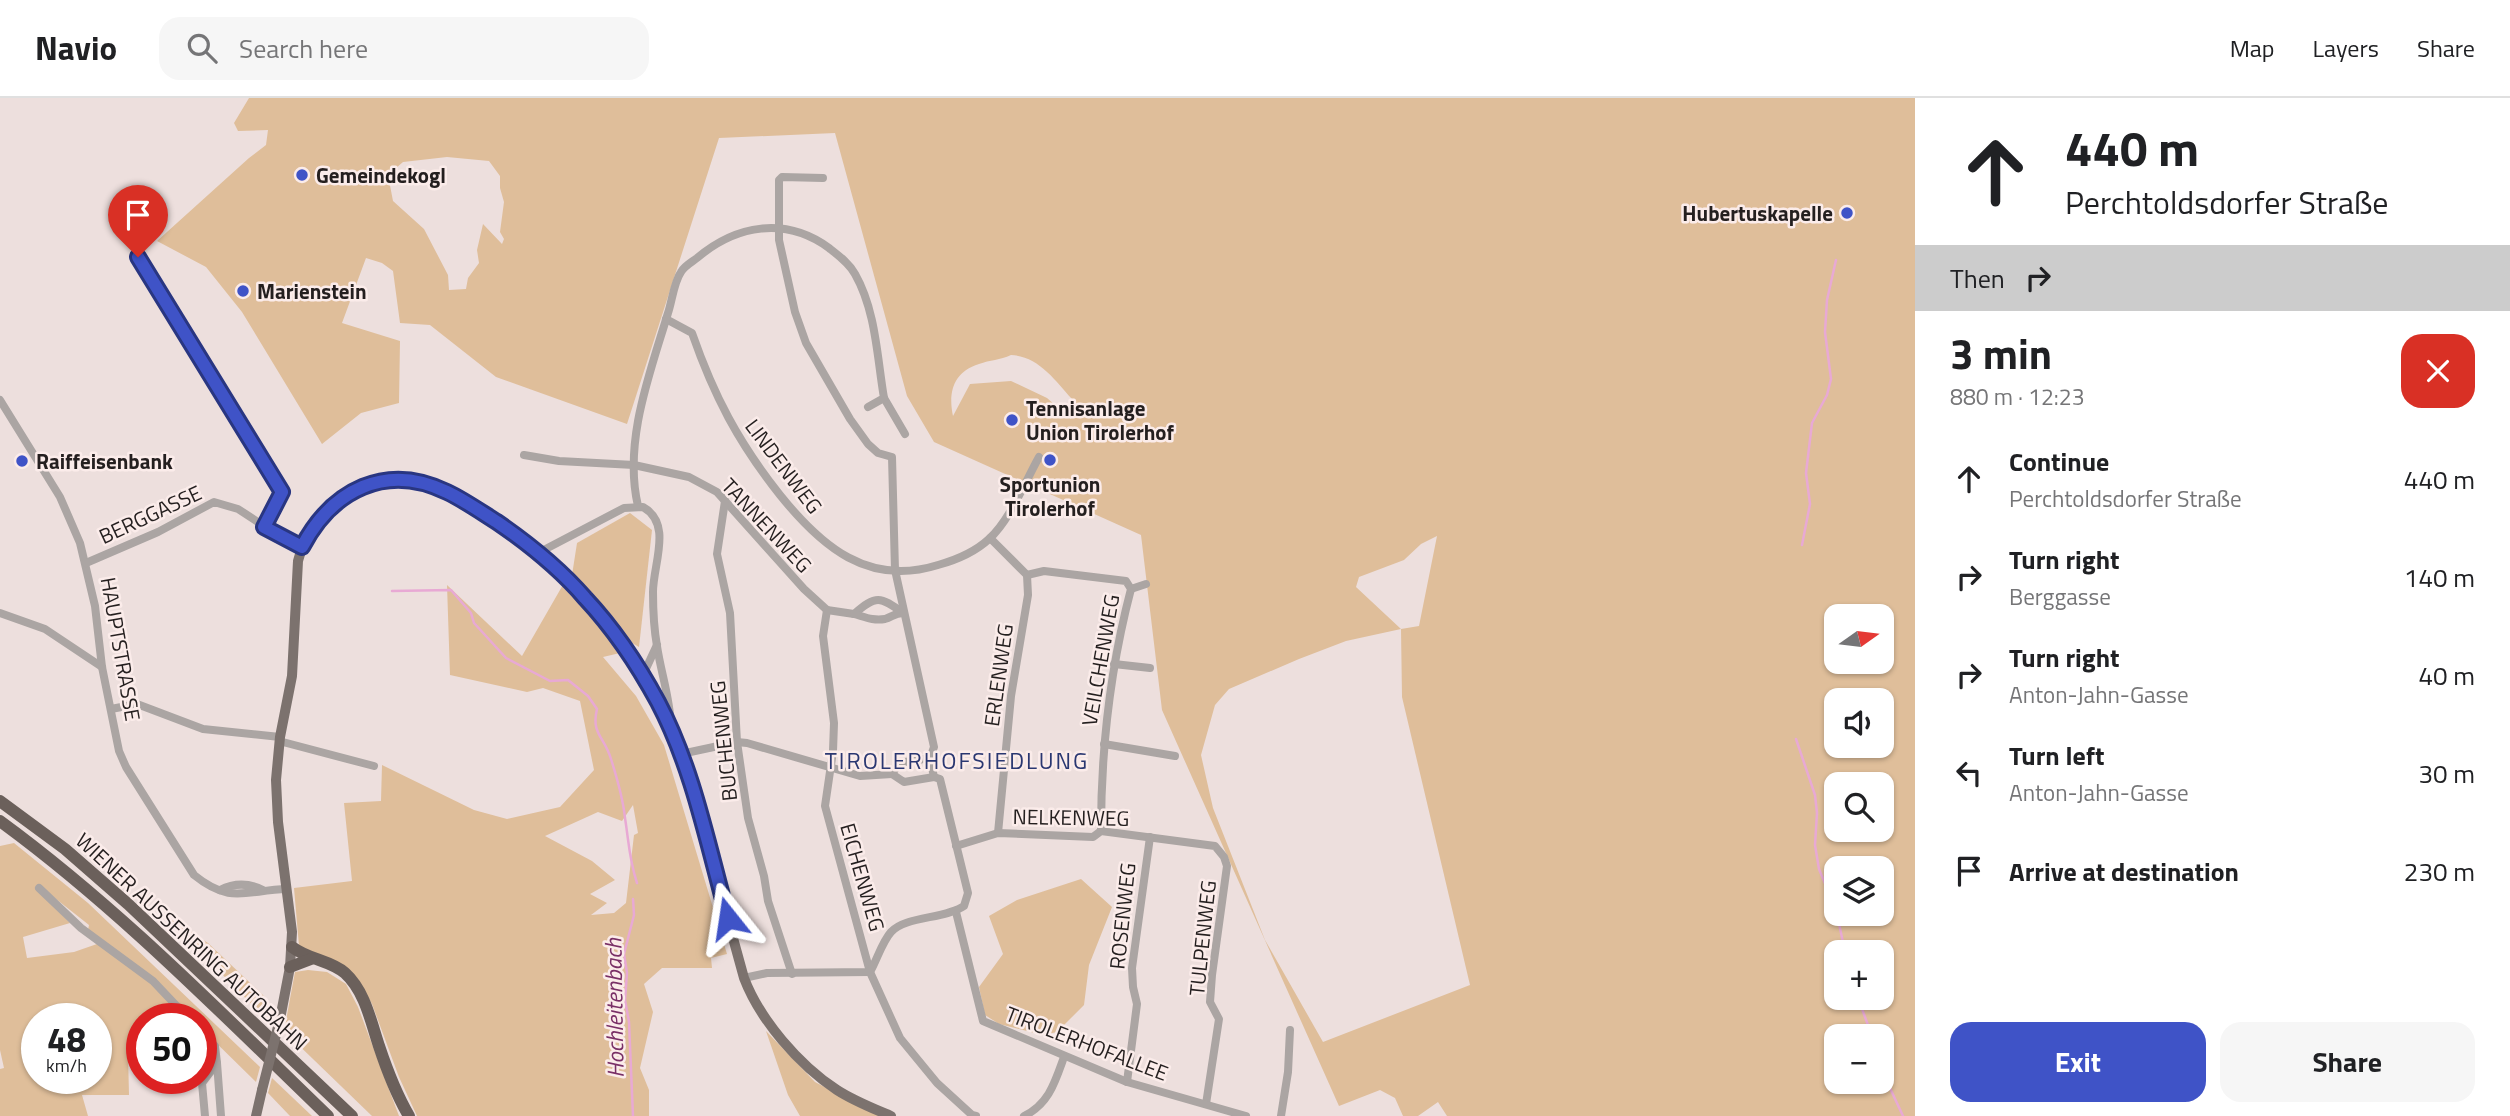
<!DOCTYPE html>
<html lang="en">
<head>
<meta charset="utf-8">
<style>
  :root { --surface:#fff; --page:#f6f6f6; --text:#202124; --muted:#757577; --line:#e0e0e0; --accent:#3f53c7 }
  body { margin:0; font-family:"Titillium Web",sans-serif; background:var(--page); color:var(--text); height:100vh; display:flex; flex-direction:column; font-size:26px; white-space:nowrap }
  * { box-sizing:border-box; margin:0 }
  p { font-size:23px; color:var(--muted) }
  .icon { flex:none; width:38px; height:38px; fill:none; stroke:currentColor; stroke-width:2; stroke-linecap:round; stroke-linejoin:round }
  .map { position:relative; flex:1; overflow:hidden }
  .side { display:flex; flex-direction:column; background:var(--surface); width:595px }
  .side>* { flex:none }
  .top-card { background:#fff; color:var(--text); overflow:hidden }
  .needle { width:46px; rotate:76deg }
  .controls { position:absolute; left:1824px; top:506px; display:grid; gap:14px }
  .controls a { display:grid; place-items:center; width:70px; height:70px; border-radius:14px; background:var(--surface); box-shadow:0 2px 5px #0004; font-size:35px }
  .speed { position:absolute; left:21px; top:905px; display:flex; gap:14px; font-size:35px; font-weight:700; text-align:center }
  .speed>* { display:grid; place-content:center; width:91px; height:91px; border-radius:50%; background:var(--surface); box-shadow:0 2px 5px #0004; line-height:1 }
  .speed small { font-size:18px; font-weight:400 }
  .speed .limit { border:10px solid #d22; background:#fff; color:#111 }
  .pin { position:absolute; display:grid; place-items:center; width:60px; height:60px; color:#fff; margin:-72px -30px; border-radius:50% 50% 50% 0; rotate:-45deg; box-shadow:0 0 7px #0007 }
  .pin .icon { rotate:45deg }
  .me { position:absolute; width:77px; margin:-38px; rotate:345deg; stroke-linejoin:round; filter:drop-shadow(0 0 5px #0008) }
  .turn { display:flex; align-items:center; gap:24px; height:147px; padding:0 35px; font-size:32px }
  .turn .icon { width:91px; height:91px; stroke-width:2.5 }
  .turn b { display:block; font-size:49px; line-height:60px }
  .then { display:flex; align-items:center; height:66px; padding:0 35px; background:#0003; gap:14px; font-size:26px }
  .round { display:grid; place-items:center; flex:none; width:74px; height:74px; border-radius:21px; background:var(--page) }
  .overview { display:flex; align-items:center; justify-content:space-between; height:119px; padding:0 35px }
  h1 { font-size:42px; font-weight:700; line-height:52px }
  .primary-button { display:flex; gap:14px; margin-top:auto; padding:14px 35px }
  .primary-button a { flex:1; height:80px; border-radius:21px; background:var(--accent); color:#fff; font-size:28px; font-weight:700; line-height:80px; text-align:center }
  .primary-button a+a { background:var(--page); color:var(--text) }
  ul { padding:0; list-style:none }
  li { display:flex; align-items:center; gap:21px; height:98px; padding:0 35px }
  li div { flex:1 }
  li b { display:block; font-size:26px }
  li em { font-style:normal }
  header { display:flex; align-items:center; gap:42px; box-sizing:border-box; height:98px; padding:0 35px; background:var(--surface); border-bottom:2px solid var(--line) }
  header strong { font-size:33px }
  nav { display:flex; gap:38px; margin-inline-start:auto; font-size:24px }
  .search { width:490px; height:63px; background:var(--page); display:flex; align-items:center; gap:18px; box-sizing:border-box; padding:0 24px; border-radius:21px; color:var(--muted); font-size:26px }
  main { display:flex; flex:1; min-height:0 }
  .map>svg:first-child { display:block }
</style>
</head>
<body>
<header>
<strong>Navio</strong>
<div class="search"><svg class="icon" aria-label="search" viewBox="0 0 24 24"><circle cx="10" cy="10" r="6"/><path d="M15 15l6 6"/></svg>Search here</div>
<nav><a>Map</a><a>Layers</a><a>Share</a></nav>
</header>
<main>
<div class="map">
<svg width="1915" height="1018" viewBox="0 0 1915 1018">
  <rect width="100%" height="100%" fill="#eddfdd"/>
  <g fill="#dfbe9a" fill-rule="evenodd">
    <path d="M249,0H1915V1018H1447L1438,1004L1418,1018H1403L1395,1000L1380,992L1339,1008L1162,612L1141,437L934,344L907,298L835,35L719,40L627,326L496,279L430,227L400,225L393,173L382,165L366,160L342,225L400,243L399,305L361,315L322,346L242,214L206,169L157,143L249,60L266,47L268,32L238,33L234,25ZM447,59L489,63L500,78V90L504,104L500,134L504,141L502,146L483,126L477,152L479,165L468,180L466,191L449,192L448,177L424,131L393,103L388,77L403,64ZM1011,257C1038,258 1055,282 1072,301L1071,321L1047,300L1011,283L970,286L953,318C948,295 953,274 979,266C990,262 1000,262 1011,257ZM1437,438L1419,528L1401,531L1356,489L1359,479L1404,462L1421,446ZM1836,518H1881V564H1836ZM1401,531L1402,599L1470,887L1323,944L1265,842L1213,710L1201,657L1215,607L1229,591L1299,561L1346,543ZM1836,602H1881V648H1836ZM1836,686H1881V732H1836ZM1836,770H1881V816H1836ZM1836,854H1881V900H1836ZM1836,938H1881V984H1836Z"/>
    <path d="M630,415L652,432L639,549L627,542L572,477L577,445Z"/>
    <path d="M564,485L620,555L603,559L636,598L664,647L727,856L711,860L712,870H662L644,886L653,914L640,970L649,992V1018H417L399,979L372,906L358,881L299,848L294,790L352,783L344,705L381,703L382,667L474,712L507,721L560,709L594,672L580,603L543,590L527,594L450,577L447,487L522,558ZM633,707L638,735L634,737L626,805L614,815L591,817L607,805L590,796L615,782L592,763L545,738L598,714L622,723Z"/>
    <path d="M14,745L88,805L260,969L256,984L201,930V920H192L179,907L172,908L183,920H142V953L128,956L129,997H82L88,1018H0V971L4,970L0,952V748ZM51,797L89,827L88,832L97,846L74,854L27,860L23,839L70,825L45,799ZM37,920H96V980H37Z"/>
    <path d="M1081,781L1112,809L1089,867L1084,907L1057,934L1043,937L999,926L985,917L979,889L1003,856L989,818L1017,802Z"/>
    <path d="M164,817L208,845L266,900L273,919L266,921Z"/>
    <path d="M308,872L327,874L346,886L358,909L399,1018H372L284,933L295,874Z"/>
    <path d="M766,933L815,984L880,1018H800L788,997Z"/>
    <path d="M272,980L312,1018H290L268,995Z"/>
  </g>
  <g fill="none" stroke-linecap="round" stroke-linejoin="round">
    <g stroke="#e8a9d4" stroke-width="2.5">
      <path d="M1802,447L1810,406L1806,375L1812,325L1827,297L1831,281L1825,234L1827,202L1836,162"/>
      <path d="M392,493L451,492L471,515L474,525L506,560L550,583L568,582L588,598L597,611C591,636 604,638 611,661C617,680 623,700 625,720C629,745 629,761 637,785"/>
      <path d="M1796,641L1815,697L1817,715L1815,747L1819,771L1836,812"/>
      <path d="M633,801L634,817L624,856L627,875L625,902L629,924L633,1018"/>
      <path d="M1837,816L1845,854"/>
      <path d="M1858,900L1872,938"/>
      <path d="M1881,961L1883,975L1903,1018"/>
    </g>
    <g stroke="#aba5a3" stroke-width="8">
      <path d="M138,159L282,394L264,428"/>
      <path d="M666,221L692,235C714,298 738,344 780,397C821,448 868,489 938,467C956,462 975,454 989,441C1010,422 1025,384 1039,359"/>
      <path d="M884,300L905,336"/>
      <path d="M0,302L60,399L80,445L95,508L102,569L119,653L126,669L194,777C231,807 246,792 287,791"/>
      <path d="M524,357L559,363L634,367L689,379L717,394L804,491L827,512L854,516C876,497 880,498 903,515"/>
      <path d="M725,403L717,456L730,515L737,644L748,720L764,778L768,803L792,876"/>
      <path d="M638,408C623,344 650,275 668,215C672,203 674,184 681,174C684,168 692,164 697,160C736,127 785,118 829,150C838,157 849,165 855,176C876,213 877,259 884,300L868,309"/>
      <path d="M990,440L1027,477L1028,497L1011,598L998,735"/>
      <path d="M538,455L624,410L643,409C673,426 653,466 653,494C653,511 654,531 657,548C661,575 670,600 671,628"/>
      <path d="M86,465L158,434L214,404L238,411L264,428L302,448"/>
      <path d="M1027,477L1044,473L1126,483L1131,491C1110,571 1101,650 1101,733"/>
      <path d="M1131,491L1146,486"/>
      <path d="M827,512L823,538L834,625L833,653L825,708L870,874L900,940L937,985L972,1017L976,1018"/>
      <path d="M0,515L45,531L102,569"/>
      <path d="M854,516C865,519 873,523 885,521C892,519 895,515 903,515"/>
      <path d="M1114,566L1150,570"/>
      <path d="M643,577L657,547"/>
      <path d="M111,611L137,606L203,631L280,639"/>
      <path d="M279,643L374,668"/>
      <path d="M1104,646L1175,658"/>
      <path d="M681,656L737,644L747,645L860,678L892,676L899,665L930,660"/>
      <path d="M892,676L904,684L934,679"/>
      <path d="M956,748L998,735L1093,739L1101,733L1215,748L1224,759L1227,768L1212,877L1210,904L1219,921L1206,1006"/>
      <path d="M39,790L81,830L153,883L188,920"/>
      <path d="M220,792C234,785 249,785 263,792"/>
      <path d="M956,814L983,923L1127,984L1246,1018"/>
      <path d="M744,880L767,875L870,874C877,862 882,844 891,834C905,818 945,821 964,808L968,795L940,681L934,679L930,660L934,649L895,472L892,359L878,355L868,346L850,321L806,245L795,214L779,142V82L782,79L823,80"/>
      <path d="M201,934L215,948L217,965"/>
      <path d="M1127,984L1137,906L1133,889L1132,870L1150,739"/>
      <path d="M205,1018L202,985L217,965L221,1018"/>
      <path d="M1024,1018C1049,1006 1055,984 1064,959"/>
      <path d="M1281,1018L1288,974L1290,932"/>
    </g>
    <g stroke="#7c726e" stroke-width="10">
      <path d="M280,921L290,869L292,834L278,724L276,682L280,639L292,578L298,463C309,421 343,389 387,383C426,377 463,402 494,422C572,474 636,548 673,635C687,669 696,706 706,742C719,788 731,834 744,880C760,922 799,967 837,992C854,1003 872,1010 891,1018"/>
      <path d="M256,1018L262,992"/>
    </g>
    <g stroke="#6b605b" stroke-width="12">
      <path d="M0,703L65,751L128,806L352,1018"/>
      <path d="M0,723C119,810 222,916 328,1018"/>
      <path d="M292,849C309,862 330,862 345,875C365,893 371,924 379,948C387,972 396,996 409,1018"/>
      <path d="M290,869L311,861"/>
    </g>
    <path stroke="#7c726e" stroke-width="10" d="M262,992L280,921"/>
  </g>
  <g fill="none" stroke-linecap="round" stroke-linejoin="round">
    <g stroke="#293681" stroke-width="18">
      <path id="route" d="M138,159L282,394L264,429L302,449C332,392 386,364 447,394C464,402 481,414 497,424C529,446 560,471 585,500C614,531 638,567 658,604C693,670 708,748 728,820"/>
    </g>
    <use href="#route" stroke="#3f53c7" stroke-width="12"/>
  </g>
  <g fill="#3f53c7" stroke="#fbecea" stroke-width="2.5">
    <circle cx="302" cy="77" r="7"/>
    <circle cx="1847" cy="115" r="7"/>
    <circle cx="243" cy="193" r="7"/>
    <circle cx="1012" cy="322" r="7"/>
    <circle cx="1050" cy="362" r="7"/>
    <circle cx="22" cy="363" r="7"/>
  </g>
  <g text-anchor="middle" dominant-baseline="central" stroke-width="5" stroke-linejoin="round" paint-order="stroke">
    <g font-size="21" font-weight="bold" fill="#241f1f" stroke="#fbecea" text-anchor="start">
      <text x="316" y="77">Gemeindekogl</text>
      <text x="1833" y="115" text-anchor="end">Hubertuskapelle</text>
      <text x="257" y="193">Marienstein</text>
      <text x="1026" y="310">Tennisanlage<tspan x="1026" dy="24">Union Tirolerhof</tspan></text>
      <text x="36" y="363">Raiffeisenbank</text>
      <text x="1050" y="386" text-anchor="middle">Sportunion<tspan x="1050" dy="24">Tirolerhof</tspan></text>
    </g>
    <g font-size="21" fill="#241f1f" stroke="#fbecea">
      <text transform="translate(784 368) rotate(53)">LINDENWEG</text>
      <text transform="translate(150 416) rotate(-25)">BERGGASSE</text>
      <text transform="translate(767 427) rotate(47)">TANNENWEG</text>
      <text transform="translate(121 551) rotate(80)">HAUPTSTRASSE</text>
      <text transform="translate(1100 562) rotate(-80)">VEILCHENWEG</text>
      <text transform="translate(998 577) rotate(-82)">ERLENWEG</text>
      <text transform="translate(723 643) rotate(-96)">BUCHENWEG</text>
      <text transform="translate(1071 719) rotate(1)">NELKENWEG</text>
      <text transform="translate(863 779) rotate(74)">EICHENWEG</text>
      <text transform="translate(1122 818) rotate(-84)">ROSENWEG</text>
      <text transform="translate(1202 840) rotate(-84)">TULPENWEG</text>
      <text transform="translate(192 843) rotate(43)">WIENER AUSSENRING AUTOBAHN</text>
      <text transform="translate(1087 945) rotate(21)">TIROLERHOFALLEE</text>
    </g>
    <g font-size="23" letter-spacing="2" fill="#2a3771" stroke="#fbecea">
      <text x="957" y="662">TIROLERHOFSIEDLUNG</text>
    </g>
    <g font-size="23" font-style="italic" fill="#792f66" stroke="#fbecea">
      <text transform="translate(614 910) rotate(-91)">Hochleitenbach</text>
    </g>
  </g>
</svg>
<div class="controls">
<a><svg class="needle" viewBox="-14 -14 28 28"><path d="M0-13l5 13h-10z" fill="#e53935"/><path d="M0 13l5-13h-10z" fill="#757577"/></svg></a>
<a><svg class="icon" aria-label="sound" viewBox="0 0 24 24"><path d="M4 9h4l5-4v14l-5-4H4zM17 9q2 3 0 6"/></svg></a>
<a><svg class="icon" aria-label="search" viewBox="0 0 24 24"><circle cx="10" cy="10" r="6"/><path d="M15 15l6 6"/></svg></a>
<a><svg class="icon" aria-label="layers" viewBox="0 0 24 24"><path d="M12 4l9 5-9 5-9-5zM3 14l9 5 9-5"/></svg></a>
<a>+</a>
<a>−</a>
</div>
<div class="speed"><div>48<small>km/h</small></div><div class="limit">50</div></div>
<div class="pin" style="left:138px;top:159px;background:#d93025"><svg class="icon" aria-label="arrive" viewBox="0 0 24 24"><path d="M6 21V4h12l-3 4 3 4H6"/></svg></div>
<svg class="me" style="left:728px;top:820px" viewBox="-20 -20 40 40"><path d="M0-17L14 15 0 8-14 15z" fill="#3f53c7" stroke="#fff" stroke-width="4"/></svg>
</div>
<section class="side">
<div class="top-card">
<div class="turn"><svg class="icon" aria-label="ahead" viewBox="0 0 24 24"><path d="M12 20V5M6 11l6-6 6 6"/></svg><div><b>440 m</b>Perchtoldsdorfer Straße</div></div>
<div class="then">Then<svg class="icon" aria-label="right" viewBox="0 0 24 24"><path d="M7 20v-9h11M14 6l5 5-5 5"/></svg></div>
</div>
<div class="overview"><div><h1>3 min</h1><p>880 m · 12:23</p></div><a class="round" style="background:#d93025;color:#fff"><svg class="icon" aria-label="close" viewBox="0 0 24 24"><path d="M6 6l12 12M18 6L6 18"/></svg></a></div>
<ul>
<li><svg class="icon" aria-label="ahead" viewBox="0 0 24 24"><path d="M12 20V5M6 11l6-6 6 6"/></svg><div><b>Continue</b><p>Perchtoldsdorfer Straße</p></div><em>440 m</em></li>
<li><svg class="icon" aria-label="right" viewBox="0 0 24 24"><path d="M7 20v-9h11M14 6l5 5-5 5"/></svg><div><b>Turn right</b><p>Berggasse</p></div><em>140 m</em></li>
<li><svg class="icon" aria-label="right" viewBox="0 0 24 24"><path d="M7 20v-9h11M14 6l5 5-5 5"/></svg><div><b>Turn right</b><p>Anton-Jahn-Gasse</p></div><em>40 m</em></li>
<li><svg class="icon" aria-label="left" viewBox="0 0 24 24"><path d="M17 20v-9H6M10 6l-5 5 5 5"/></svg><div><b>Turn left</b><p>Anton-Jahn-Gasse</p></div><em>30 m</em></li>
<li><svg class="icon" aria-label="arrive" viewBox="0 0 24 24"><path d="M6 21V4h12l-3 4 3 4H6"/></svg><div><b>Arrive at destination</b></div><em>230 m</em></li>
</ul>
<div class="primary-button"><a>Exit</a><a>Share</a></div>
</section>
</main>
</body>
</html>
